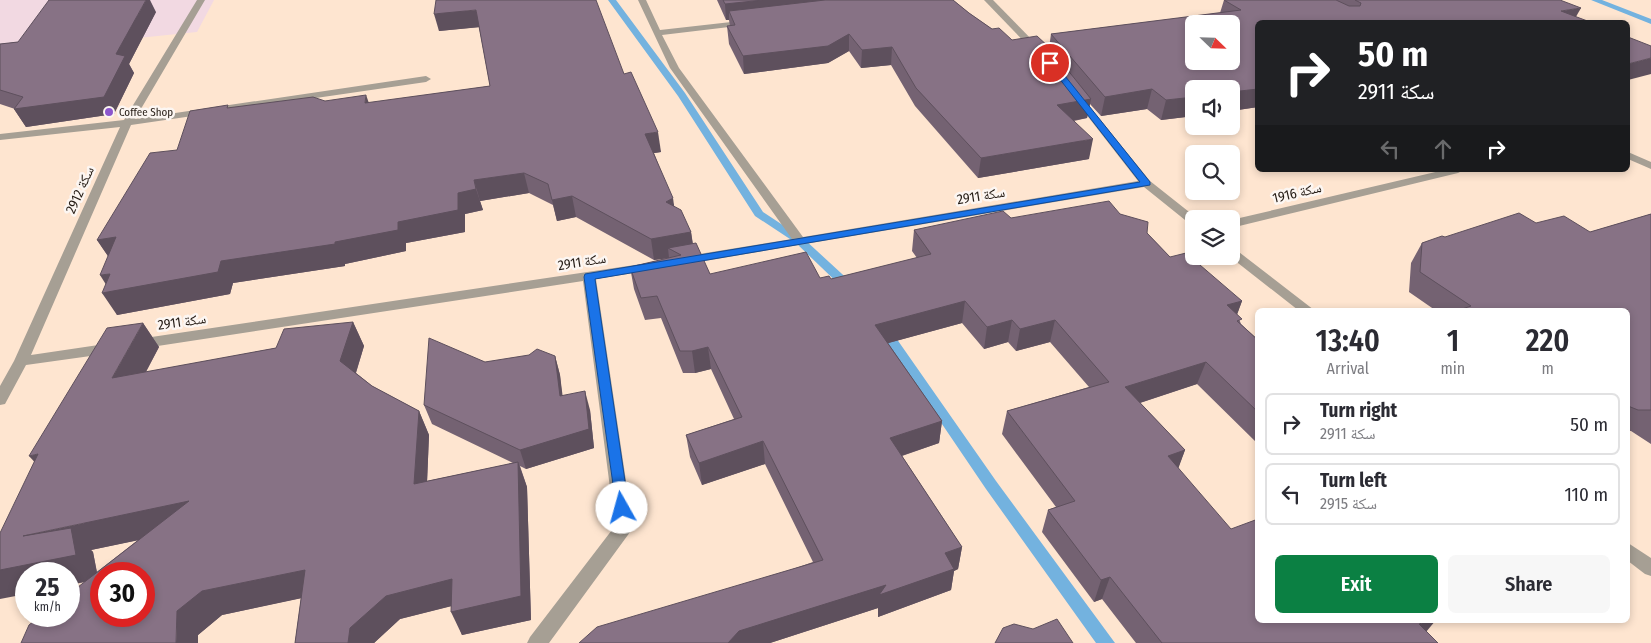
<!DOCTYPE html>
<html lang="en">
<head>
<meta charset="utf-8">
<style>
  :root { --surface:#fff; --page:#f7f7f7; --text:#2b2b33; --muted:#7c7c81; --line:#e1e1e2; --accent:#0b8043 }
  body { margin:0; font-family:"Fira Sans Condensed","Noto Naskh Arabic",sans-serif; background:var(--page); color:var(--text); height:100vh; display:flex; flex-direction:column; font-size:19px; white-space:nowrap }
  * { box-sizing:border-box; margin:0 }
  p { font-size:16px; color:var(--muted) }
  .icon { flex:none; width:28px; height:28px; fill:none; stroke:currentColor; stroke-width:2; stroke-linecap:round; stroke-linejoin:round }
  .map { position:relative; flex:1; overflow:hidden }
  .sheet { position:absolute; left:1255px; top:308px; width:375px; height:315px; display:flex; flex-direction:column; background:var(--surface); border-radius:8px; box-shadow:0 2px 8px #0003 }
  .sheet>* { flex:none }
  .top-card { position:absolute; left:1255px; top:20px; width:375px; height:152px; border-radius:8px; box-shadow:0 2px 8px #0003; background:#202124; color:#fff; overflow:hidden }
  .needle { width:32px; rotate:113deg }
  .tools { position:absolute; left:1185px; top:15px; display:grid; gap:10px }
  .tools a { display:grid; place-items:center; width:55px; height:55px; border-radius:8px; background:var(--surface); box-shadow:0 2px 8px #0003; font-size:25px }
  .speed { position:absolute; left:15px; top:562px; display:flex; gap:10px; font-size:25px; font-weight:700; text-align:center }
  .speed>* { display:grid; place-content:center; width:65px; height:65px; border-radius:50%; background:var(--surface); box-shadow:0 2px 8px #0003; line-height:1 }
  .speed small { font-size:12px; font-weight:400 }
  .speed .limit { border:8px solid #d22; background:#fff; color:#111 }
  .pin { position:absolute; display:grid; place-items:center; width:42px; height:42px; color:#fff; margin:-21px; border:2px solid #fff; border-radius:50%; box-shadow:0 1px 5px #0007 }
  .me { position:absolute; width:55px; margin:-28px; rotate:353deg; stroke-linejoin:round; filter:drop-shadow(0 0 4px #0008) }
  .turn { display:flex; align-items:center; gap:18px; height:105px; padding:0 20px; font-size:22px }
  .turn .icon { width:65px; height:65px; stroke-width:2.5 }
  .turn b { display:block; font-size:35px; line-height:42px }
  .lanes { display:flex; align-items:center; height:48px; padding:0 20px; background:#0003; justify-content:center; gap:25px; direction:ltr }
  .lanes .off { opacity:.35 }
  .eta { display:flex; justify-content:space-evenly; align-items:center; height:85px; text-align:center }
  .eta b { font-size:30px; font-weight:600; line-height:35px }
  .primary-button { display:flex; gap:10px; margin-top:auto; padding:10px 20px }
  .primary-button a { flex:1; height:58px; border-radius:8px; background:var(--accent); color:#fff; font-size:20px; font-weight:600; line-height:58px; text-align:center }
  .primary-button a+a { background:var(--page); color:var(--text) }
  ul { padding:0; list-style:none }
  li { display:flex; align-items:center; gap:15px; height:62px; margin:0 10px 8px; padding:0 10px; border:2px solid var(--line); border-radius:8px }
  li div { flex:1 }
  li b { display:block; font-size:19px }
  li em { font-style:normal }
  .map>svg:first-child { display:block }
</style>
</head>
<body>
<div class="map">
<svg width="1651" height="643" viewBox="0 0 1651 643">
  <rect width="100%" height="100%" fill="#fee5d0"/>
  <path fill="#f2d9e2" d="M0,0H214L197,32L0,52Z"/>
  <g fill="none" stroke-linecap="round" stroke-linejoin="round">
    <g fill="#73b2df" fill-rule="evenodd">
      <path d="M608,0H616L685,93L763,212L804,239L854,285L856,288L854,291H846L796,243L755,216L678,96Z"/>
      <path d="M1591,0H1602L1651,19V24Z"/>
      <path d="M883,324L887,325L996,481L1115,643H1096L986,489L879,331L877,328L879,325Z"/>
    </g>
    <g fill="#a69f94" fill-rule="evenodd">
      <path d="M197,0H205L135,119L426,76L431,79L426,82L131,125L31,355L112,343L117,345L119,348L117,351L112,353L26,365L5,404L0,405V386L14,361L120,127L0,140V134L124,120Z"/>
      <path d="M638,0H646L660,30L749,20V24L746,25L662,35L679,68L803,237L1138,181L1075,100V96H1081L1150,181L1198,219H1194V225L1190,224L1144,187L687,264L683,263L681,260L683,257L687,256L792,239L670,68Z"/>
      <path d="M984,0H993L1041,49V53H1035Z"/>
      <path d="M1628,152L1651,162V169L1628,159Z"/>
      <path d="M1444,170H1464L1458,173L1231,228V220Z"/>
      <path d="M1231,248L1235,249L1314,310H1298L1229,256H1231Z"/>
      <path d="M648,263L653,264L654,267L653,270L596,279L633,528L549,643H527L530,637L615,526L583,281L138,349L133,347L131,344L133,341L138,339Z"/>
      <path d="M1628,543L1651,558V576L1645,574L1628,561Z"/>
    </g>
  </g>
  <g fill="#746272" fill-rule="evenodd">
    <path d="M436,0L624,74L661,152L654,153L674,206L691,232L693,244L710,274L831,279L917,258L912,251L914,230L1011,218L1120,214L1147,233L1170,257L1242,301L1237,314L1241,324L1258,340V444L1197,384L1140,403L1185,450L1178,468L1258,620L1427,632L1438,643H1136L1102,599L1094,602L1042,532L1048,510L1056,507L1002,434L1007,411L1089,387L1050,342L1016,351L1008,342L984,349L962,323L888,343L942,421L939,443L902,456L962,547L958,569L954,571L951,590L878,617V608L770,643H579L813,562L765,464L702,485L690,457L686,435L734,419L711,369L695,373H683L661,318L645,320L634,289L630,267L669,258L654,260L576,217L557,221L553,205L529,193L480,201L483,210L465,214V232L406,243V251L345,264V266L233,283L230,294L117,315L106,284L108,256L97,240L177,150L229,108L325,101L369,103L490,86L479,27L439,31Z"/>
    <path d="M717,0H953L969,13L992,29L1012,40L1049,48L1051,34L1220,13L1224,0H1560L1258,22V107L1231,111L1194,89V116L1161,120L1147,109L1101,116L1090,104L1087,118L1074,121L1089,159L978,178L915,106L891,65L861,68L849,51L828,63L744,74L729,44L727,26H730L729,20H726Z"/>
    <path d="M156,12L129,64L134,73L114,114L26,127L14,109H15L0,104V44L18,42Z"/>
    <path d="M1651,214V444L1631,431H1628V310H1435L1409,292L1411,263L1422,243L1445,237L1590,232Z"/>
    <path d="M353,322L364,346L356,373L372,386L419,411L429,435L427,481L513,463L432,424L424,405L485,362L555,356L560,375L562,396L590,410L594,448L526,469L520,466L527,487L531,620L462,635L451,606L400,619L374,643H295L301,598L222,615L198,635L85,582L69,585V574L143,323L159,347L146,372L276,348ZM138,540L97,572L93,552L91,550Z"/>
  </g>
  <g fill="#5e505d">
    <path d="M146,0H150L156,12L129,64L134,73L114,114L26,127L14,109L116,54Z"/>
    <path d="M763,0H897L729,11V20H726L725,4Z"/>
    <path d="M1581,8L1573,22L1561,11Z"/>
    <path d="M476,10L481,27L439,31L434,14Z"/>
    <path d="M849,34V51L828,63L744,74L743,56Z"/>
    <path d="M892,47L891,65L861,68L862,50Z"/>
    <path d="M1651,58V74L1628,80V64Z"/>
    <path d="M1152,89L1147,109L1101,116L1105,97Z"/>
    <path d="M1258,89V107L1231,111V92Z"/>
    <path d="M366,95L373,114L365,103Z"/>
    <path d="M1194,97V116L1161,120L1166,100Z"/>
    <path d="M1091,99L1087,118L1053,124L1057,105Z"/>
    <path d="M658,132L661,152L648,154L645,134Z"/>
    <path d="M1093,139L1089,159L978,178L981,158Z"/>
    <path d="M524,173L529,193L480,201L474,180Z"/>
    <path d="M476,189L483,210L465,214V232L406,243V251L345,264V266L233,283L230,294L117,315L102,293L110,291L100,275L110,274L221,261L335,242L398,222L458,193Z"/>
    <path d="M572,196L576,217L557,221L552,200Z"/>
    <path d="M673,198L676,219L666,202Z"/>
    <path d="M691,232L694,254L681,255L668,248L669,258L654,260L651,239Z"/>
    <path d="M116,237L112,262L97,240Z"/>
    <path d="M965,301L962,323L874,347L875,325Z"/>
    <path d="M1242,301L1234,323L1227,305Z"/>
    <path d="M1012,320L1008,342L984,349L987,327Z"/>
    <path d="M1055,320L1050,342L1016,351L1020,329Z"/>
    <path d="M353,322L364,346L352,385L340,361Z"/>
    <path d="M143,323L159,347L129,403L112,378Z"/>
    <path d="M708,347L711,369L695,373L692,351Z"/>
    <path d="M555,356L560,375L565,415L560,396Z"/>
    <path d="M1206,362L1197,384L1118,410L1125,387Z"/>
    <path d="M585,391L590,410L594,448L526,469L520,450Z"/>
    <path d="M419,411L429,435L426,508L414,484Z"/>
    <path d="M942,421L939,443L889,460L890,438Z"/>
    <path d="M763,441L765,464L702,485L699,463Z"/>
    <path d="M1185,450L1177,472L1168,456Z"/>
    <path d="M38,454L51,480L29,456Z"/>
    <path d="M518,462L527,487L531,620L462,635L451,612Z"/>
    <path d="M189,501L207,526L91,550L93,552L98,579L69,585V574H26V594L0,599V570L23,536Z"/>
    <path d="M962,547L958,569L954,571L951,590L878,617V608L770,643H728L739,631Z"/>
    <path d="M305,570L321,594L222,615L198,635V643H176L177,611L202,591Z"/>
    <path d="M1110,577L1102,599L1094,602L1101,580Z"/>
    <path d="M452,579L464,603L400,619L374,643H348L350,628L386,596Z"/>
    <path d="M1431,620H1436L1421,638L1419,624Z"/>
  </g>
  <g fill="#877285" stroke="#5e505d" fill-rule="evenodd">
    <path d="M49,0H146L116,54L125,56L104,97L14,109L23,97L0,90V44L18,42Z"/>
    <path d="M436,0H596L624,74L631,72L658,132L645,134L673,198L666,202L681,210L691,232L651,239L572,196L552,200L548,184L524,173L474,180L476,189L458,193V210L398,222V230L335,242V244L221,261L218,272L102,293L110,274L100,275L116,237L97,240L150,153L177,150L190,111L228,105L227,108L313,97L325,101L366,95L365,103L490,86L476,10L434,14Z"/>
    <path d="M723,0H763L725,4Z"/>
    <path d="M825,0H953L969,13L992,29L999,28L1012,40L1037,36L1050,48L1091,99L1057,105L1093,139L981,158L916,88L892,47L862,50L849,34L828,46L743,56L727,26L735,25L729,11Z"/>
    <path d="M1224,0H1336L1349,6H1360L1361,3L1355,0H1560L1581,8L1561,11L1590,22H1258V89L1231,92V89H1194V97L1166,100L1152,89L1105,97L1051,34L1241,10ZM1194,24H1231V61H1194Z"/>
    <path d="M1628,37L1651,46V58L1628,64Z"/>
    <path d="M1109,201L1120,214L1148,222L1147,233L1170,257L1186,253L1242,301L1227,305L1242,319L1237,321L1258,340V412L1206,362L1125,387L1185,450L1168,456L1231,529L1258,519V620H1431L1419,624L1438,643H1162L1110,577L1101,580L1048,510L1075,501L1007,411L1109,382L1055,320L1020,329L1012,320L987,327L965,301L875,325L942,421L890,438L962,547L945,553L954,569L879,595L886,585L739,631L728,643H579L597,627L823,560L763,441L699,463L686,435L742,417L708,347L692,351H680L657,296L641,298L630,267L681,255L668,248L696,243L710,274L806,252L820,278L829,276L831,279L931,254L914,230L1003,211L1011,218Z"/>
    <path d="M1519,213L1536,223L1564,216L1590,232L1651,214V410H1638L1628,406V310H1459L1471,306L1420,272L1422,243L1442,236L1445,237Z"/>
    <path d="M353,322L340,361L372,386L419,411L414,484L518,462L521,596L451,612L452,579L386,596L350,628L348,643H295L305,570L202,591L177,611L176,643H21L29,625L40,616H69V594L189,501L23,536L71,528L76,555L0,570V533L38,454L29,456L107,328L143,323L112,378L276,348L284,329ZM101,574H144V616H101Z"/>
    <path d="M429,338L485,362L529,355L537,349L555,356L560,396L585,391L589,429L520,450L424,405Z"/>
    <path d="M1057,619L1073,643H995L1003,628L1014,624L1033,629Z"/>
  </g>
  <path fill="#1a73e8" stroke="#114b97" d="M1048,61H1053L1150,182V185L595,279L629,508L626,513L622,514L617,513L584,277L585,274L1140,182L1048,64Z"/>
  <circle fill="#8c56cd" stroke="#fcf6f2" stroke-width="2" cx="109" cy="112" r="5"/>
  <g text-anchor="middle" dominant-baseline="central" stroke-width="5" stroke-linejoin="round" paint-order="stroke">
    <g font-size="11" fill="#251c15" stroke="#fcf6f2" text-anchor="start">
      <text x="119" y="112">Coffee Shop</text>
    </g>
    <g font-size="14" fill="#251c15" stroke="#fcf6f2">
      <text transform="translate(80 190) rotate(-66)">سكة 2912</text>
      <text transform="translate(1297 193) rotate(-13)">سكة 1916</text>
      <text transform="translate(981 196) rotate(-9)">سكة 2911</text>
      <text transform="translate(582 262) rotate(-9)">سكة 2911</text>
      <text transform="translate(182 322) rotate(-8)">سكة 2911</text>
    </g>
  </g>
</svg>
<div class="tools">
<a><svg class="needle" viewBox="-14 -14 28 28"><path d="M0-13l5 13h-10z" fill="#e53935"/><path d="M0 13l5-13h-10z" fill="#7c7c81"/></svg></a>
<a><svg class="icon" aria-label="sound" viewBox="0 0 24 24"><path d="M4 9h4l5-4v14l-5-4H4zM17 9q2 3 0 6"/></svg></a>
<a><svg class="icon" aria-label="search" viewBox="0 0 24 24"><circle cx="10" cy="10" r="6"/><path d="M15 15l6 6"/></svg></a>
<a><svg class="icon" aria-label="layers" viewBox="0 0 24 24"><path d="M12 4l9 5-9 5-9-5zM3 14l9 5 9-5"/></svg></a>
</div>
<div class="speed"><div>25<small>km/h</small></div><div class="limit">30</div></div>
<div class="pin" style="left:1050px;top:63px;background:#d93025"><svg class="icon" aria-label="arrive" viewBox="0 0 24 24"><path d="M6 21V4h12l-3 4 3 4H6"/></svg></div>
<svg class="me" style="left:622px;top:508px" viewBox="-20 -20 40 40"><circle r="19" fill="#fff"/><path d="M0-13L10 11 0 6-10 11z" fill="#1a73e8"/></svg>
<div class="top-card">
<div class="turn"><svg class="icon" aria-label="right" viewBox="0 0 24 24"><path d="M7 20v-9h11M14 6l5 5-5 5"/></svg><div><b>50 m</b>سكة 2911</div></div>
<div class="lanes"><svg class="icon off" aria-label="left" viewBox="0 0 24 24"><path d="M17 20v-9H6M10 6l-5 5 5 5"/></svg><svg class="icon off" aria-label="ahead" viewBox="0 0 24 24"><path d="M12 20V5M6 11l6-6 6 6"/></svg><svg class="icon" aria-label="right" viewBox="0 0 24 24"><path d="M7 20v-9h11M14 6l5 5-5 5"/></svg></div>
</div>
<section class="sheet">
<div class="eta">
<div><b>13:40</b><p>Arrival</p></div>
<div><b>1</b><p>min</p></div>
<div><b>220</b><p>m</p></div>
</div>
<ul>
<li><svg class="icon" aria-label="right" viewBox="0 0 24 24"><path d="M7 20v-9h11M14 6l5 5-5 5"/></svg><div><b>Turn right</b><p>سكة 2911</p></div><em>50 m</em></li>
<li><svg class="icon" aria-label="left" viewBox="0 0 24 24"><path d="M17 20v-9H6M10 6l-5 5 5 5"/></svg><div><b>Turn left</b><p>سكة 2915</p></div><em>110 m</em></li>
</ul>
<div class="primary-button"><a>Exit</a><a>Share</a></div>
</section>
</div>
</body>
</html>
